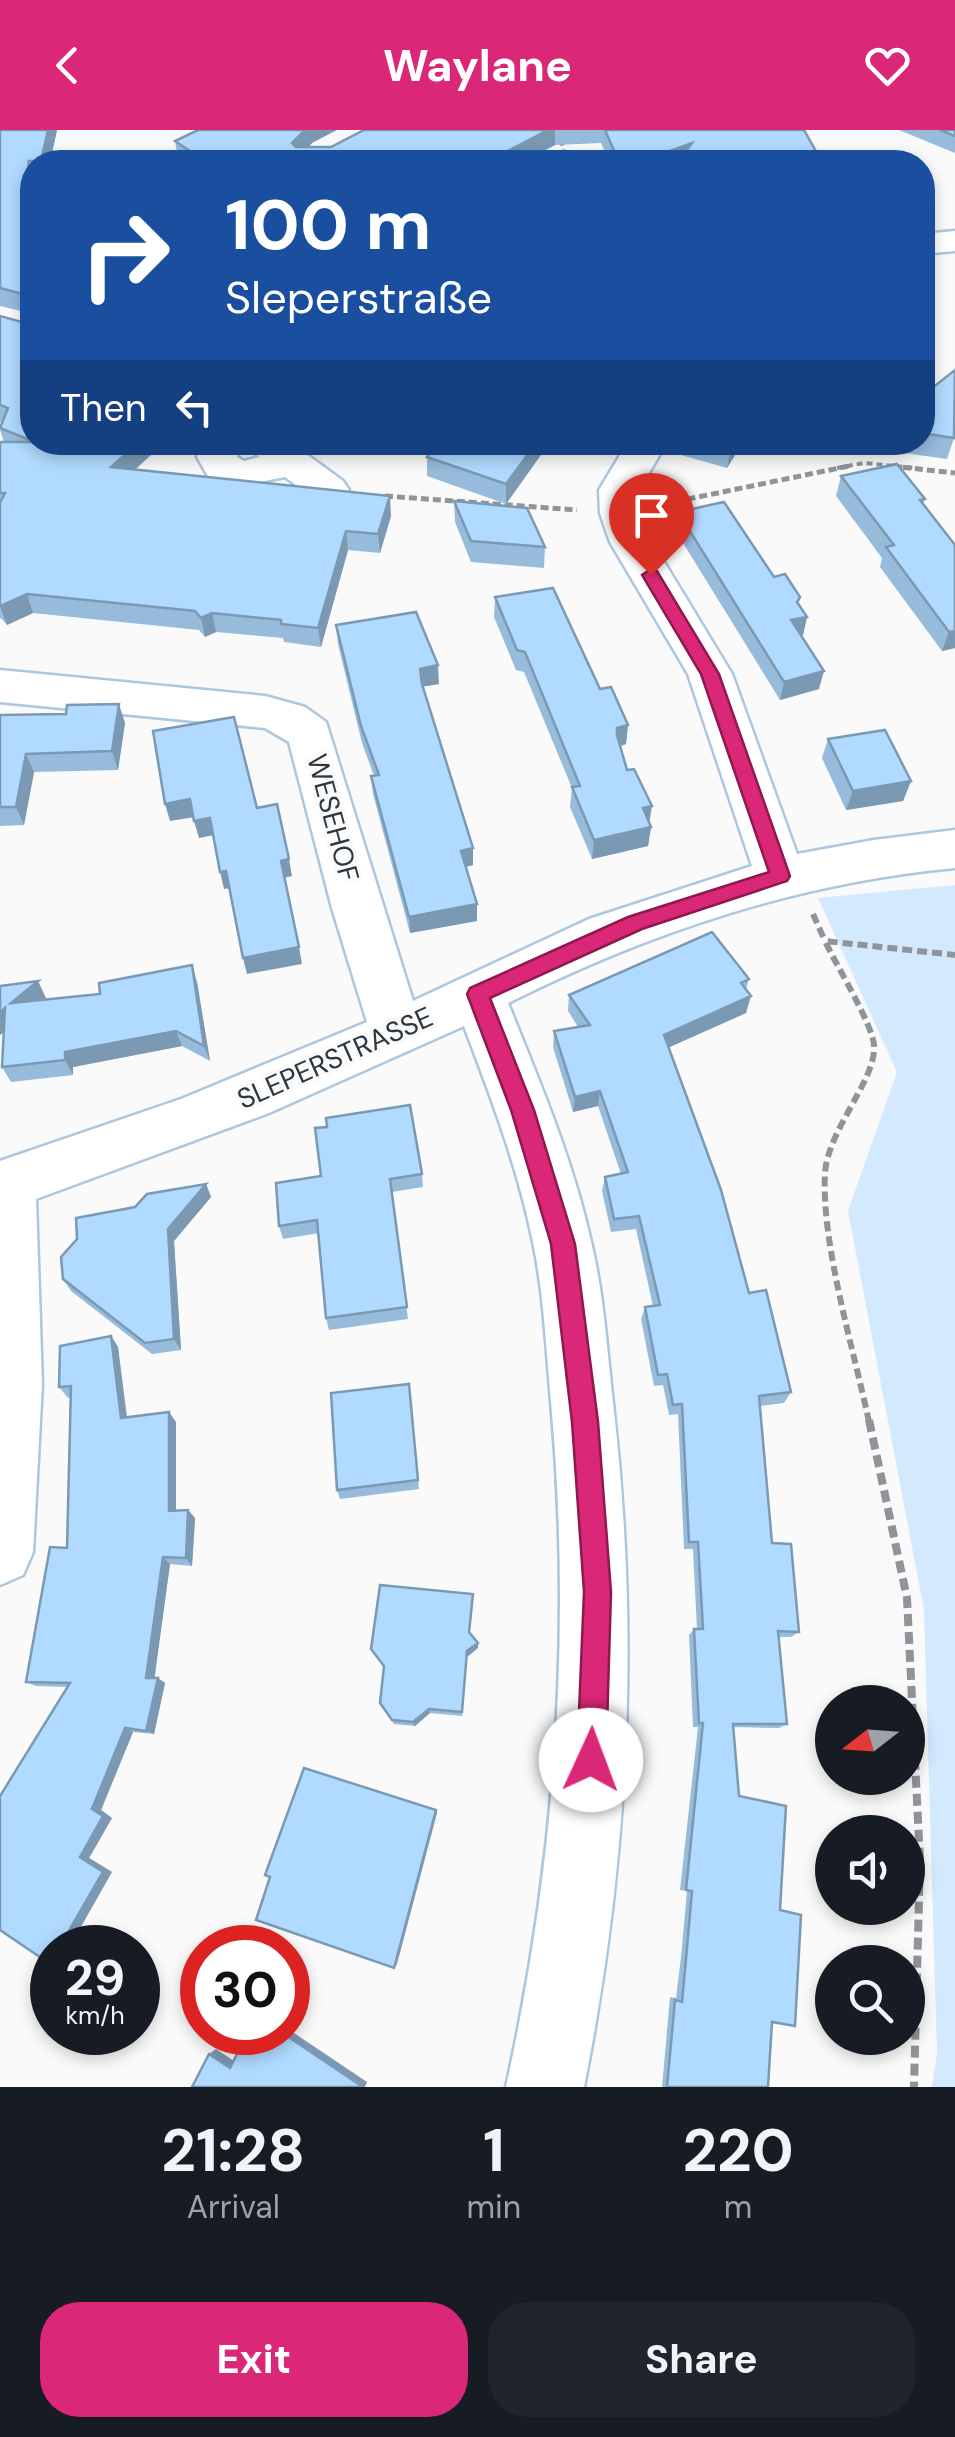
<!DOCTYPE html>
<html lang="en">
<head>
<meta charset="utf-8">
<style>
  :root { --surface:#171b24; --page:#20242c; --text:#f1f3f6; --muted:#9ea1a6; --accent:#db2777 }
  body { margin:0; font-family:"DM Sans",sans-serif; background:var(--page); color:var(--text); height:100vh; display:flex; flex-direction:column; font-size:38px; white-space:nowrap }
  * { box-sizing:border-box; margin:0 }
  p { font-size:32px; color:var(--muted) }
  .icon { flex:none; width:55px; height:55px; fill:none; stroke:currentColor; stroke-width:2; stroke-linecap:round; stroke-linejoin:round }
  .map { position:relative; height:1957px; overflow:hidden }
  .sheet { display:flex; flex-direction:column; background:var(--surface); flex:1 }
  .sheet>* { flex:none }
  .guide { position:absolute; left:20px; top:20px; width:915px; height:305px; border-radius:40px; box-shadow:0 5px 15px #0003; background:#1a4fa0; color:#fff; overflow:hidden }
  .needle { width:65px; rotate:253deg }
  .fabs { position:absolute; left:815px; top:1555px; display:grid; gap:20px }
  .fabs a { display:grid; place-items:center; width:110px; height:110px; border-radius:50%; background:var(--surface); box-shadow:0 5px 15px #0003; font-size:50px }
  .speed { position:absolute; left:30px; top:1795px; display:flex; gap:20px; font-size:50px; font-weight:700; text-align:center }
  .speed>* { display:grid; place-content:center; width:130px; height:130px; border-radius:50%; background:var(--surface); box-shadow:0 5px 15px #0003; line-height:1 }
  .speed small { font-size:25px; font-weight:400 }
  .speed .limit { border:15px solid #d22; background:#fff; color:#111 }
  .pin { position:absolute; display:grid; place-items:center; width:85px; height:85px; color:#fff; margin:-102px -42px; border-radius:50% 50% 50% 0; rotate:-45deg; box-shadow:0 0 10px #0007 }
  .pin .icon { rotate:45deg }
  .me { position:absolute; width:110px; margin:-55px; rotate:2deg; stroke-linejoin:round; filter:drop-shadow(0 0 8px #0008) }
  .turn { display:flex; align-items:center; gap:35px; height:210px; padding:0 40px; font-size:45px }
  .turn .icon { width:130px; height:130px; stroke-width:2.5 }
  .turn b { display:block; font-size:70px; line-height:85px }
  .then { display:flex; align-items:center; height:95px; padding:0 40px; background:#0003; gap:20px; font-size:38px }
  .eta { display:flex; justify-content:space-evenly; align-items:center; height:170px; text-align:center }
  .eta b { font-size:60px; font-weight:700; line-height:70px }
  .primary-button { display:flex; gap:20px; margin-top:auto; padding:20px 40px }
  .primary-button a { flex:1; height:115px; border-radius:40px; background:var(--accent); color:#fff; font-size:40px; font-weight:700; line-height:115px; text-align:center }
  .primary-button a+a { background:var(--page); color:var(--text) }
  header { display:flex; justify-content:space-between; align-items:center; height:130px; padding:0 40px; background:var(--accent); color:#fff; font-size:45px; font-weight:700 }
  .map>svg:first-child { display:block }
</style>
</head>
<body>
<header><svg class="icon" aria-label="back" viewBox="0 0 24 24"><path d="M15 5l-7 7 7 7"/></svg>Waylane<svg class="icon" aria-label="heart" viewBox="0 0 24 24"><path d="M12 20l-8-8c-3-5 5-10 8-4 3-6 11-1 8 4z"/></svg></header>
<div class="map">
<svg width="955" height="1957" viewBox="0 0 955 1957">
  <rect width="100%" height="100%" fill="#fafafa"/>
  <path fill="#d2e9fe" d="M955,755V1957H932L937,1924L924,1480L848,1081L897,942L818,768Z"/>
  <g fill="none" stroke-linecap="round" stroke-linejoin="round">
    <g stroke="#acc7df" stroke-width="5">
      <g id="minor">
        <path d="M955,101V121L922,124V104Z"/>
        <path d="M205,312H244L237,327L244,331L259,327L245,312H290L343,351L349,360L343,369C318,376 305,361 285,347L244,355L209,348L197,327Z"/>
        <path d="M628,312H667L639,360L640,383L652,412L732,544L797,724L874,710L955,700V738C796,753 650,802 508,873C540,953 574,1032 592,1116C604,1167 607,1221 613,1273C640,1504 629,1730 584,1957H506C556,1730 572,1503 551,1271C546,1218 544,1164 533,1112C518,1038 491,967 464,896L269,983L36,1069L42,1254L33,1422L23,1445L0,1455V1031L181,969L367,892L332,778L289,612L265,598L0,572V540L265,566L305,577L326,592L413,871L589,789L752,736L688,544L610,412L600,383L599,360Z"/>
      </g>
    </g>
    <g stroke="#8e9499" stroke-width="4" stroke-dasharray="6 4" stroke-linecap="butt">
      <path d="M559,0L566,32"/>
      <path d="M837,338L864,333L914,338"/>
    </g>
    <g stroke="#8e9499" stroke-width="5" stroke-dasharray="8 4" stroke-linecap="butt">
      <path d="M891,336L955,343"/>
      <path d="M385,366L577,380"/>
      <path d="M664,374L849,336"/>
    </g>
    <g stroke="#8e9499" stroke-width="6" stroke-dasharray="10 5" stroke-linecap="butt">
      <path d="M813,784L825,811"/>
      <path d="M869,1292C854,1220 821,1114 825,1043C828,999 877,949 874,915C872,893 836,835 825,811L955,825"/>
    </g>
    <path stroke="#8e9499" stroke-width="8" stroke-dasharray="12 6" stroke-linecap="butt" d="M869,1290L907,1468L920,1731L914,1957"/>
    <use href="#minor" fill="#fff" fill-rule="evenodd"/>
  </g>
  <g fill="#97bbdb">
    <path d="M0,0H57L50,32H32V62L29,104L165,312L135,340L391,386L380,423L348,420L321,517L284,512L283,508L216,502L205,507L199,500L33,483L7,495L2,489L0,488V312H4L0,300L2,293L0,292V186L29,194V183L0,176Z"/>
    <path d="M364,0H804L822,32H610L601,13L555,15L522,32H182L178,30L175,11L312,13L308,17H331Z"/>
    <path d="M899,0H955V23Z"/>
    <path d="M922,266L954,308L947,329L876,319L877,312H922Z"/>
    <path d="M550,312L506,374L427,346V327Z"/>
    <path d="M683,312H743L727,338L681,325Z"/>
    <path d="M841,346L925,369L923,374L955,415V518L942,521L880,437L882,428L836,366Z"/>
    <path d="M454,371L545,417L544,438L471,432L455,392Z"/>
    <path d="M678,382L774,447L799,474L807,487L803,505H801L819,559L780,570L675,400Z"/>
    <path d="M495,467L600,559L628,595L626,614L620,616L627,640L651,697L648,716L592,729L570,677L572,658L524,542L516,540L494,487Z"/>
    <path d="M336,495L439,554L423,556L473,718V735L465,737L477,774V791L410,803L373,664L371,646H374L362,613L338,514Z"/>
    <path d="M0,585L125,593L118,640L34,642L24,695L0,696Z"/>
    <path d="M828,609L911,651L903,671L846,680L822,628Z"/>
    <path d="M749,849L746,859V883L669,917L749,1163L791,1262L784,1273L759,1276L772,1413L799,1502L791,1507H779L787,1594L779,1598L733,1597L739,1666L772,1892L768,1957H662L670,1867L676,1868L681,1827L687,1761L680,1760L698,1597H693L689,1505L694,1499H697L693,1419H684L678,1284L669,1285L663,1255L654,1256L641,1189L645,1177L653,1176L636,1099L611,1102L602,1061L605,1047L621,1044L598,976L573,982L553,917L554,901L578,897L568,881L569,865Z"/>
    <path d="M197,852L210,931L182,916L73,937V945L11,952L2,937L4,902L0,905V856L46,868L44,870Z"/>
    <path d="M422,1044L423,1057L392,1062L408,1189L329,1200L326,1188L319,1103L283,1109L279,1096L276,1053Z"/>
    <path d="M206,1054L211,1067L174,1111L181,1220L152,1224L71,1161L63,1149L135,1077Z"/>
    <path d="M111,1206L118,1217L127,1287L176,1292V1381L188,1380L195,1388L192,1436L170,1434L154,1548L165,1553L154,1604L133,1602L101,1680L112,1688L89,1728L112,1742L0,1800L67,1557L36,1556L26,1552L67,1418L70,1267L68,1268L59,1257Z"/>
    <path d="M409,1254L419,1359L340,1369L337,1360Z"/>
    <path d="M473,1471L470,1502L478,1518L467,1527L462,1586L430,1583L415,1596L394,1594L380,1573L384,1538L371,1519Z"/>
  </g>
  <g fill="#7b99b2">
    <path d="M48,0H57L50,32H41Z"/>
    <path d="M305,0H337L312,13L294,32L292,13Z"/>
    <path d="M548,0H555V15L522,32H487Z"/>
    <path d="M692,13L689,32H639Z"/>
    <path d="M764,27V32H718Z"/>
    <path d="M29,31L32,46V62L27,121L22,102Z"/>
    <path d="M139,312H165L116,356L111,337Z"/>
    <path d="M537,312H550L506,374V354Z"/>
    <path d="M736,312H743L727,338L730,323Z"/>
    <path d="M390,366L391,386L380,423L378,404Z"/>
    <path d="M346,401L348,420L321,517L318,498Z"/>
    <path d="M27,464L33,483L7,495L0,476Z"/>
    <path d="M800,467L796,485L807,487L803,505L787,509Z"/>
    <path d="M212,483L216,502L205,507L201,488Z"/>
    <path d="M955,501V518L942,521L949,502Z"/>
    <path d="M438,535L439,554L421,557L420,539Z"/>
    <path d="M824,541L819,559L780,570L784,552Z"/>
    <path d="M119,574L125,593L118,640L112,621Z"/>
    <path d="M628,595L626,614L615,618L617,598Z"/>
    <path d="M26,624L34,642L24,695L16,677Z"/>
    <path d="M911,651L903,671L846,680L853,661Z"/>
    <path d="M190,669L195,687L170,691L165,674Z"/>
    <path d="M652,676L649,695L643,678Z"/>
    <path d="M210,688L214,705L199,708L194,691Z"/>
    <path d="M651,697L648,716L592,729L594,710Z"/>
    <path d="M473,718V735L461,738V721Z"/>
    <path d="M289,729L292,746L284,748L281,731Z"/>
    <path d="M226,741L230,758L224,759L220,742Z"/>
    <path d="M477,774V791L410,803L409,787Z"/>
    <path d="M299,817L302,834L247,844L243,828Z"/>
    <path d="M192,835L197,852L210,931L204,916Z"/>
    <path d="M38,851L46,868L20,889L11,873Z"/>
    <path d="M751,866L746,883L661,921L664,905Z"/>
    <path d="M5,878L14,894L0,905V882Z"/>
    <path d="M176,901L182,916L73,937V945L65,930V922Z"/>
    <path d="M600,961L598,976L573,982L575,967Z"/>
    <path d="M206,1054L211,1067L174,1111L181,1220L174,1209L168,1099Z"/>
    <path d="M111,1206L118,1217L128,1298L121,1288Z"/>
    <path d="M169,1282L176,1292V1389L169,1381Z"/>
    <path d="M188,1380L195,1388L192,1436L186,1428Z"/>
    <path d="M163,1427L170,1434L154,1552L146,1548Z"/>
    <path d="M478,1513V1518L467,1527L462,1586L467,1521Z"/>
    <path d="M158,1548L165,1553L154,1604L146,1601Z"/>
    <path d="M429,1579L430,1583L415,1596L413,1592Z"/>
    <path d="M125,1598L133,1602L101,1680L112,1688L89,1728L112,1742L69,1818H59L92,1679Z"/>
    <path d="M436,1680L437,1683L397,1834L394,1838Z"/>
    <path d="M288,1899L367,1952L365,1957L281,1902H288Z"/>
    <path d="M216,1919L237,1933L230,1938L209,1924Z"/>
  </g>
  <g fill="#b0daff" stroke="#7b99b2" stroke-width="2.5">
    <path d="M0,0H48L41,31H29L22,102L32,105V311L0,298L8,278L0,275V186L29,194L30,166L0,158Z"/>
    <path d="M198,0H305L292,13L296,17H331L364,0H548L487,32H206L175,11Z"/>
    <path d="M605,0H804L822,32H767L764,27L718,32H678L692,13L639,32H619Z"/>
    <path d="M940,0H955V6Z"/>
    <path d="M955,240L954,308L922,303V266Z"/>
    <path d="M0,312H139L111,337L390,366L378,404L346,401L318,498L281,494V490L212,483L201,488L195,481L27,464L0,476V373L5,363H0Z"/>
    <path d="M438,312H537L506,354L427,327Z"/>
    <path d="M693,312H736L730,323Z"/>
    <path d="M897,334L925,369L920,370L955,415V501L949,502L886,417L894,415L841,346Z"/>
    <path d="M454,371L527,378L545,417L471,411Z"/>
    <path d="M724,372L774,447L785,444L800,467L797,472L807,487L791,490L824,541L784,552L678,382Z"/>
    <path d="M553,458L600,559L611,557L628,595L617,598V605L627,640L634,639L652,676L643,678L651,697L594,710L572,657L580,656L525,522L517,520L495,467Z"/>
    <path d="M416,482L438,535L420,539L422,554L473,718L461,721L477,774L409,787L371,646L379,645L361,596L336,495Z"/>
    <path d="M119,574L112,621L26,624L16,677H0V585L66,584L67,575Z"/>
    <path d="M234,587L257,678L277,674L289,729L281,731L299,817L243,828L226,741L220,742L210,688L194,691L190,669L165,674L153,601Z"/>
    <path d="M885,600L911,651L853,661L828,609Z"/>
    <path d="M712,802L749,849L741,853L751,866L664,905L721,1060L749,1163L766,1160L791,1262L759,1266L772,1413L791,1414L799,1502L778,1501L787,1594H733L739,1666L786,1676L780,1780L801,1785L795,1896L772,1892L768,1957H667L675,1870L682,1872L686,1829L692,1761L686,1760L703,1593H699L694,1499H703L698,1412H689L682,1274L673,1275L667,1244L658,1245L645,1177L660,1175L639,1086L614,1089L605,1047L628,1042L600,961L575,967L554,901L590,895L569,865Z"/>
    <path d="M192,835L204,916L176,901L65,922V930L2,937L5,878L0,882V856L38,851L11,873L100,864L99,853Z"/>
    <path d="M410,975L422,1044L390,1049L407,1177L326,1188L317,1090L279,1096L276,1053L321,1046L315,998L327,997L326,988Z"/>
    <path d="M206,1054L168,1099L174,1209L145,1213L63,1149L61,1127L77,1109L76,1088L135,1077L147,1064Z"/>
    <path d="M111,1206L121,1288L169,1282V1381L188,1380L186,1428L163,1427L146,1548H158L146,1601L125,1598L92,1679L103,1686L80,1727L103,1742L59,1818H52V1830L50,1834L0,1800V1666L70,1553L26,1552L50,1417L67,1418L71,1256L59,1257L60,1216Z"/>
    <path d="M409,1254L418,1350L337,1360L331,1263Z"/>
    <path d="M380,1455L473,1464L469,1502L478,1513L467,1521L462,1582L429,1579L413,1592L392,1590L380,1573L384,1536L371,1519Z"/>
    <path d="M304,1638L436,1680L394,1838L256,1790L270,1747L265,1745Z"/>
    <path d="M248,1902H281L363,1957H192L209,1924L230,1938Z"/>
  </g>
  <path fill="#db2777" stroke="#8e194d" stroke-width="2.5" d="M651,439L657,441L719,544L790,746L787,751L642,799L490,868L534,980L575,1114L598,1292L611,1462L606,1630L602,1641L591,1645L581,1641L577,1630L584,1462L572,1292L551,1114L511,980L467,864L470,858L628,787L769,742L701,544L642,445Z"/>
  <g text-anchor="middle" dominant-baseline="central" stroke-width="8" stroke-linejoin="round" paint-order="stroke">
    <g font-size="28" fill="#2b363f" stroke="#fafafa">
      <text transform="translate(333 688) rotate(75)">WESEHOF</text>
      <text transform="translate(335 928) rotate(-24)">SLEPERSTRASSE</text>
    </g>
  </g>
</svg>
<div class="fabs">
<a><svg class="needle" viewBox="-14 -14 28 28"><path d="M0-13l5 13h-10z" fill="#e53935"/><path d="M0 13l5-13h-10z" fill="#9ea1a6"/></svg></a>
<a><svg class="icon" aria-label="sound" viewBox="0 0 24 24"><path d="M4 9h4l5-4v14l-5-4H4zM17 9q2 3 0 6"/></svg></a>
<a><svg class="icon" aria-label="search" viewBox="0 0 24 24"><circle cx="10" cy="10" r="6"/><path d="M15 15l6 6"/></svg></a>
</div>
<div class="speed"><div>29<small>km/h</small></div><div class="limit">30</div></div>
<div class="pin" style="left:651px;top:445px;background:#d93025"><svg class="icon" aria-label="arrive" viewBox="0 0 24 24"><path d="M6 21V4h12l-3 4 3 4H6"/></svg></div>
<svg class="me" style="left:591px;top:1630px" viewBox="-20 -20 40 40"><circle r="19" fill="#fff"/><path d="M0-13L10 11 0 6-10 11z" fill="#db2777"/></svg>
<div class="guide">
<div class="turn"><svg class="icon" aria-label="right" viewBox="0 0 24 24"><path d="M7 20v-9h11M14 6l5 5-5 5"/></svg><div><b>100 m</b>Sleperstraße</div></div>
<div class="then">Then<svg class="icon" aria-label="left" viewBox="0 0 24 24"><path d="M17 20v-9H6M10 6l-5 5 5 5"/></svg></div>
</div>
</div>
<section class="sheet">
<div class="eta">
<div><b>21:28</b><p>Arrival</p></div>
<div><b>1</b><p>min</p></div>
<div><b>220</b><p>m</p></div>
</div>
<div class="primary-button"><a>Exit</a><a>Share</a></div>
</section>
</body>
</html>
